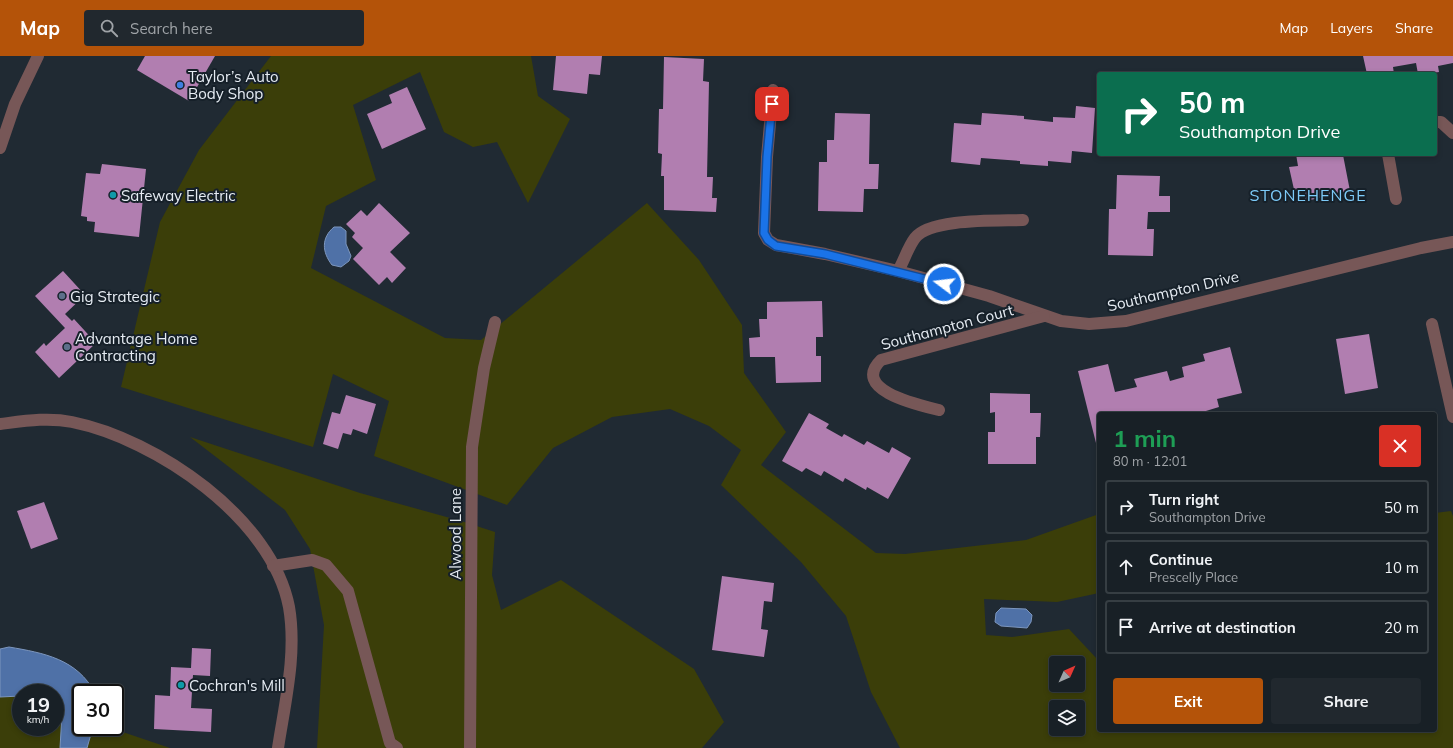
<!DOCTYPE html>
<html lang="en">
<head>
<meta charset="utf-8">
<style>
  :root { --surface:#182026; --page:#21282e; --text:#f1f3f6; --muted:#9fa3a7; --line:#363e43; --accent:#b45309 }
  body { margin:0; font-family:Mulish,sans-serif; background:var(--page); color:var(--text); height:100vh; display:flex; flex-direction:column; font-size:15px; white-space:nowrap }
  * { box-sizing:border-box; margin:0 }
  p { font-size:13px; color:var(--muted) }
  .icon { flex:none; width:22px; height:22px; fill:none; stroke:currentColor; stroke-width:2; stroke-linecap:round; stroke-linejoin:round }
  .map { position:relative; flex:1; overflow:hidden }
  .side { position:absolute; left:1097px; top:356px; width:340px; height:320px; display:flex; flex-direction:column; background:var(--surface); border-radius:4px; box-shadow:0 2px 6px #0003,0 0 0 1px var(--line) }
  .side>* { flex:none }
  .top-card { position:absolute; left:1097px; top:16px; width:340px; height:84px; border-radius:4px; box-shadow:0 2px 6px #0003,0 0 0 1px var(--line); background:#0b6e4f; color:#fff; overflow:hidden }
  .needle { width:26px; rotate:45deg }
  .buttons { position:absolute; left:1049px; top:600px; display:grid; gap:8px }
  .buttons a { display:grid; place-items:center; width:36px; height:36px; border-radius:4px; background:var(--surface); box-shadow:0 2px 6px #0003,0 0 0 1px var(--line); font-size:20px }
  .speed { position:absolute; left:12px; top:628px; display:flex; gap:8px; font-size:20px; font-weight:700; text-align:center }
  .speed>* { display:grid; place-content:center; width:52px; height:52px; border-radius:50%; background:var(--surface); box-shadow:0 2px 6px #0003,0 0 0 1px var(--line); line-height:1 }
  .speed small { font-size:10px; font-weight:400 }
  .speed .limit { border:2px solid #111; border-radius:6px; background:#fff; color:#111 }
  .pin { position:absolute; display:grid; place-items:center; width:34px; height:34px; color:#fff; margin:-17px; border-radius:8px; box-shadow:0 2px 6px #0006 }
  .me { position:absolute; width:44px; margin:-22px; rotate:285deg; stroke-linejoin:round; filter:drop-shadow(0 0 3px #0008) }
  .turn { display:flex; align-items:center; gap:14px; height:84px; padding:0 16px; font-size:18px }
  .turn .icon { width:52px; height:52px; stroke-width:2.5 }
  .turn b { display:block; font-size:28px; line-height:34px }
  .round { display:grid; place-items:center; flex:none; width:42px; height:42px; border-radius:4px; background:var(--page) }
  .overview { display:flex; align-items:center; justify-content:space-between; height:68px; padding:0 16px }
  h1 { font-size:24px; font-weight:700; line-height:30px; color:#1e9e55 }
  .button { display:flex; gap:8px; margin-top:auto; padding:8px 16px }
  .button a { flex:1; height:46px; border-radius:4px; background:var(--accent); color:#fff; font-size:16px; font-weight:700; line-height:46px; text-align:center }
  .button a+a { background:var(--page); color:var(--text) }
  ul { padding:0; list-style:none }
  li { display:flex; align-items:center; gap:12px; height:54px; margin:0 8px 6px; padding:0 8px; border:2px solid var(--line); border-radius:4px }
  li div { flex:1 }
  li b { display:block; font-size:15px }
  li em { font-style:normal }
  header { display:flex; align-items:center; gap:24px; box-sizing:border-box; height:56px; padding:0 20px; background:var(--accent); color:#fff }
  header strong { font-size:19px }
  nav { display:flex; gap:22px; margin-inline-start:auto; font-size:14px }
  .search { width:280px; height:36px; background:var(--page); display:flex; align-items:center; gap:10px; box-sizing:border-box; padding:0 14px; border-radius:4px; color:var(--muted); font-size:15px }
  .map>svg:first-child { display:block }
</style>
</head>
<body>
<header>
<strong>Map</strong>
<div class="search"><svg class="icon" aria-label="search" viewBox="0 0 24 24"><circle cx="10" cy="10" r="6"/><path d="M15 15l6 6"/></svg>Search here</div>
<nav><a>Map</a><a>Layers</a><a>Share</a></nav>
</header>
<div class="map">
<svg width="1453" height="692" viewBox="0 0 1453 692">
  <rect width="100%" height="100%" fill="#202a33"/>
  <g fill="#3b3e09" fill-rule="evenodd">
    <path d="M271,0H531L538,40L570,63L528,147L497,86L473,91L444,76L420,16L353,49L376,124L326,150L311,212L445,282L481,284L647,147L699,204L742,269L744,317L786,376L761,409L876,497L905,498L1026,484L1099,458V537L1057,546L984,543L986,579L1012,581L1069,573L1099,605V674H1435V457L1451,455L1453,460V692H900L871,636L846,560L801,506L721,429L741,394L709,370L670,353L612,361L553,392L507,449L374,400L389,345L333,318L313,391L121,331L160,166L199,94ZM1056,607H1078V629H1056ZM1056,651H1078V673H1056Z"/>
    <path d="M190,381L360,437L461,465L495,476L492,519L501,554L561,524L694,613L724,666L702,692H317L324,569L310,493L285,454Z"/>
    <path d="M21,640V671H55V649L62,658L60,692H0V641Z"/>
    <path d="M94,671H108L170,692H257H87Z"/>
  </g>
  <g fill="#4f71a7" stroke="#7c96be">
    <path d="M334,171H341L346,175V188L351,200L349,205L341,211L332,209C322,196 321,182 334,171Z"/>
    <path d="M1001,552L1026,553L1032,559L1031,566L1027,572L1001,570L995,566L996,557Z"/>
    <path d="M9,591C44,597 77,603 95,637H81V671H93L87,692H60L62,658L55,649V637H21V640L0,641V593Z"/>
  </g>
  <g fill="#b17eb0">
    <path d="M145,0H215L189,45L137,14Z"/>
    <path d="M556,0H602L600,19L589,18L587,38L553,34Z"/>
    <path d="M1363,0H1453V7L1438,10L1439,16L1427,18H1418L1416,7L1393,11L1394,18H1367Z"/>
    <path d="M664,1L704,3L703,25L709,26L707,121H713L712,142H717L716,156L664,154V120H661L662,98L658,97L659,53H663Z"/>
    <path d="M407,31L426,73L382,93L367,58L392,47L389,39Z"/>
    <path d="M1076,50L1095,52L1092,97L1072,95L1071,107L1048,105V110L1020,108V105L981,102L980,109L951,106L954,67L981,69L982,57L1024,60V63L1053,66V61L1075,62Z"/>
    <path d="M835,57L870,58L869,108H879L878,133H864L863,156L818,155L819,106H827V84H834Z"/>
    <path d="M1296,98H1332L1333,101L1343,99L1350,135L1297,147L1289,111L1298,110Z"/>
    <path d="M102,108L146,113L139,181L94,176L95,166L87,165V161L81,160L86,117L100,118Z"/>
    <path d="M1117,119L1160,120L1159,140H1170V156H1148L1147,173H1154L1153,200L1108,199L1109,153H1116Z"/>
    <path d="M379,147L410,177L390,196L406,212L392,227L387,221L379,229L353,203L363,192L352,181L355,177L346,168L361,154L367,160Z"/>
    <path d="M63,215L85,239L65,258L72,265L74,263L96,287L59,322L35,296L44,287L46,290L65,272L35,240Z"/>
    <path d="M822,245L823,281H816V300H821V326L776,327L775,301H750L749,282L760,281L759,263H767V246Z"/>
    <path d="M1369,278L1378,332L1345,338L1336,283Z"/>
    <path d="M1230,291L1242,337L1217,343L1219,351L1196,358H1099L1098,395L1078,315L1108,308L1115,336L1137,331L1134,323L1167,315L1170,325L1184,321L1182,311L1205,305L1203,298Z"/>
    <path d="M990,337L1030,338V357H1041L1040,381H1036V408H988V376H995V356L990,357Z"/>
    <path d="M346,339L376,348L367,378L353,373L351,379L343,377L338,393L323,388L332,356L340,358Z"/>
    <path d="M809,357L829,368L826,372L842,381L844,378L864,389L867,385L889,397L892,391L911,402L888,443L867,431L866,434L845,422L843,426L824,415L821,420L806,412L802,416L782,405Z"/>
    <path d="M44,446L58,483L31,493L17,455Z"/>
    <path d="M722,520L774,527L772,546L764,545L761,573L768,574L764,601L712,594Z"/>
    <path d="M192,592L211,593L210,620L193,619L191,652L212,653L211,676L154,673L155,639L170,640L171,611L191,612Z"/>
  </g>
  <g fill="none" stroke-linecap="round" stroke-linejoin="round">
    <g stroke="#775757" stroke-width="12">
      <path d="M773,34L767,101L764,177L768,184L776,189L825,198L898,215L989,240L1061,265L1089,268L1126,265L1421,192L1453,186"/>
      <path d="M1435,66H1441L1453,77"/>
      <path d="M0,92L15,48L38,0"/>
      <path d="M1388,98L1396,143"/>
      <path d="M898,215C904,205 908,191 915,182C930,162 998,165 1023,164"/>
      <path d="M1432,268L1453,361"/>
      <path d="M939,354C919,349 850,334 881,304L1044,260"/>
      <path d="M0,368C24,365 48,361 72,366C156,383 272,462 289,551C297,598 285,646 278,692"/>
      <path d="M273,510L312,504L326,509L348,535L390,687L397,692"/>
      <path d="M470,692L472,391L484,312L495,266"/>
    </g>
  </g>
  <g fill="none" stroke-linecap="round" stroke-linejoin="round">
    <g stroke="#114b97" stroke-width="10">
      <path id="route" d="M772,48L767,101L764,177L768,184L776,190L825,198L944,228"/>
    </g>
    <use href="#route" stroke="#1a73e8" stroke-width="7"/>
  </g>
  <circle fill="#3f7fe0" stroke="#162029" stroke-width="1.5" cx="180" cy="29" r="4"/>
  <g fill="#0f9aa8" stroke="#162029" stroke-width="1.5">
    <circle cx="113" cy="139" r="4"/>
    <circle cx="181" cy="629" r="4"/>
  </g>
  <g fill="#5c6f8a" stroke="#162029" stroke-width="1.5">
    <circle cx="62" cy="240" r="4"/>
    <circle cx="67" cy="291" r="4"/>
  </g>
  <g text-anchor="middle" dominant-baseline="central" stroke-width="4" stroke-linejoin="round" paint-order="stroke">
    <g font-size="15" fill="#e6ecf3" stroke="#162029" text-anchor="start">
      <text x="188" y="20">Taylor’s Auto<tspan x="188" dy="17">Body Shop</tspan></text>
      <text x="121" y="139">Safeway Electric</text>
      <text x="70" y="240">Gig Strategic</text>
      <text x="75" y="282">Advantage Home<tspan x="75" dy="17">Contracting</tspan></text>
      <text x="189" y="629">Cochran's Mill</text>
    </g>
    <g font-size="15" fill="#e6ecf3" stroke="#162029">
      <text transform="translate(1173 235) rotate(-13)">Southampton Drive</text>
      <text transform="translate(947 271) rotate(-15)">Southampton Court</text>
      <text transform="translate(455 478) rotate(-90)">Alwood Lane</text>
    </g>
    <g font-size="16" letter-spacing="1" fill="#7dcaf8" stroke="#162029">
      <text x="1308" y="139">STONEHENGE</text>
    </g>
  </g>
</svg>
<div class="buttons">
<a><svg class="needle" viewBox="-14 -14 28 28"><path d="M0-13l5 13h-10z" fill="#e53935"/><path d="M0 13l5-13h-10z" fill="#9fa3a7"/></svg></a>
<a><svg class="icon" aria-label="layers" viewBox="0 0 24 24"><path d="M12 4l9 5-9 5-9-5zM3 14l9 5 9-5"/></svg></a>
</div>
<div class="speed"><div>19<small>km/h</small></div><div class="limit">30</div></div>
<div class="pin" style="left:772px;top:48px;background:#d93025"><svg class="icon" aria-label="arrive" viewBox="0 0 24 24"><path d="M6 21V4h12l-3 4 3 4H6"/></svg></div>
<svg class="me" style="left:944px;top:228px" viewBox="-20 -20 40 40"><circle r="17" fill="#1a73e8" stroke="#fff" stroke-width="3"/><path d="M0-11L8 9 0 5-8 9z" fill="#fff"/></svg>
<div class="top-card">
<div class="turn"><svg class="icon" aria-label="right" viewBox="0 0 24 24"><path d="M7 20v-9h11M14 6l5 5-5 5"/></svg><div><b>50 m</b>Southampton Drive</div></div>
</div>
<section class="side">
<div class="overview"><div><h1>1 min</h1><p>80 m · 12:01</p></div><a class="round" style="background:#d93025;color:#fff"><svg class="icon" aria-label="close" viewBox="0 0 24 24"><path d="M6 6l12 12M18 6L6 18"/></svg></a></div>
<ul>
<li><svg class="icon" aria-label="right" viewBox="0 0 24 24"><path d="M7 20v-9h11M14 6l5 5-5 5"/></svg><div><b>Turn right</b><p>Southampton Drive</p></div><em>50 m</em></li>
<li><svg class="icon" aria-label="ahead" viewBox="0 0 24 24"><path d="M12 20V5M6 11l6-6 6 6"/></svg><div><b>Continue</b><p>Prescelly Place</p></div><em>10 m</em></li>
<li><svg class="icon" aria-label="arrive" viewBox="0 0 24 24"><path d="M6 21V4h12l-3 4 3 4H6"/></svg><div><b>Arrive at destination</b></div><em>20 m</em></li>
</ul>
<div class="button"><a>Exit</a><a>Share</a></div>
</section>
</div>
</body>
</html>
